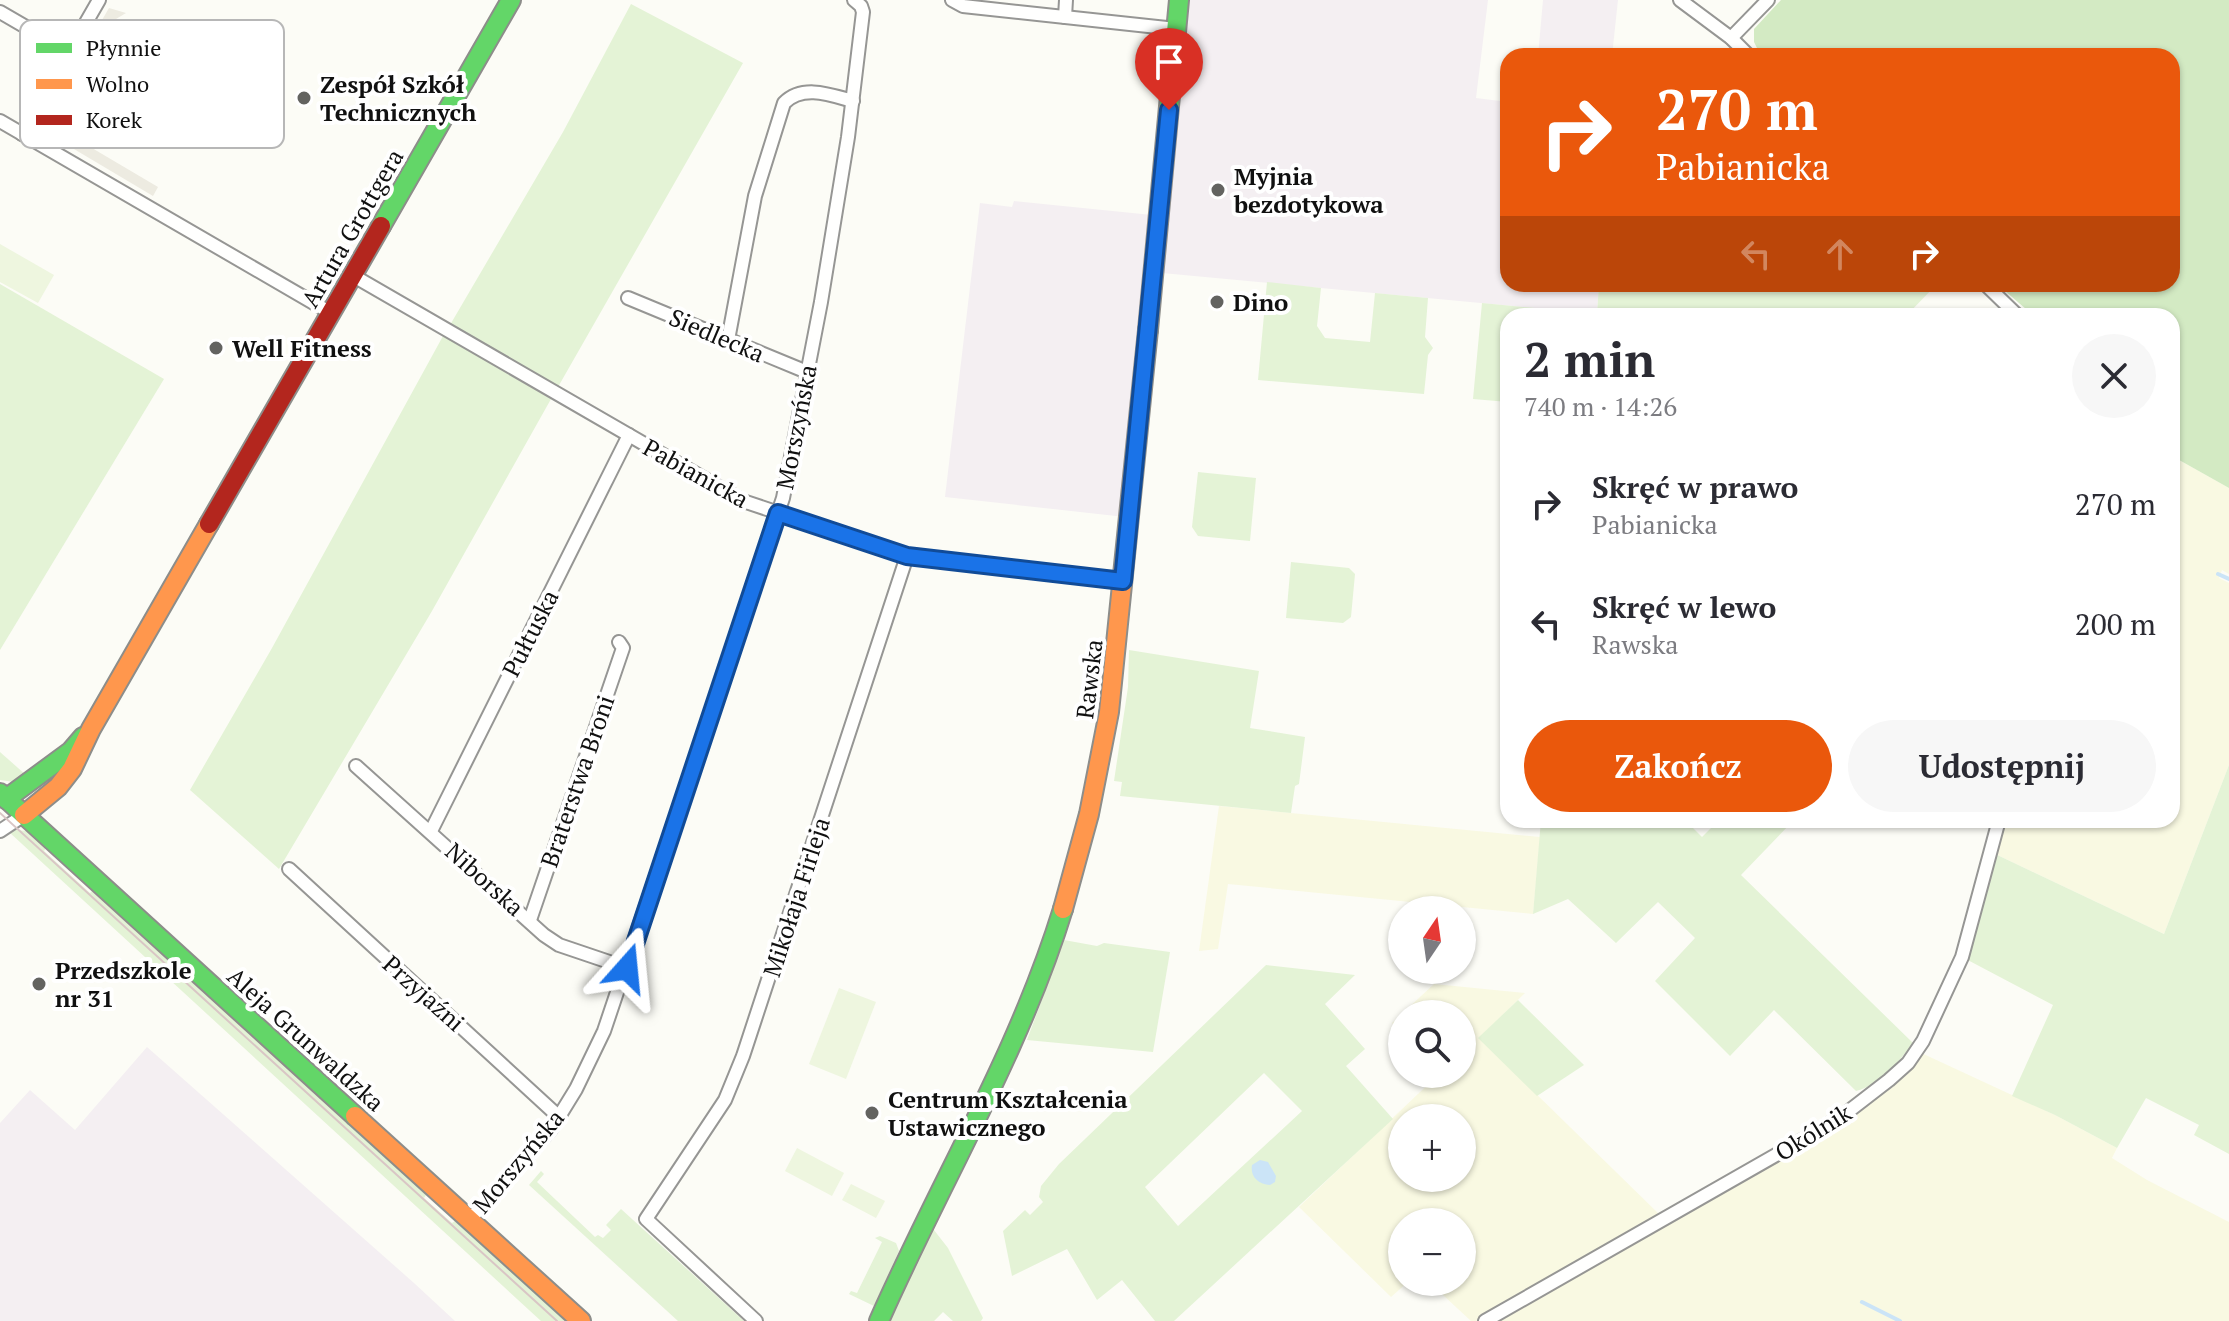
<!DOCTYPE html>
<html lang="pl">
<head>
<meta charset="utf-8">
<style>
  :root { --surface:#fff; --page:#f7f7f7; --text:#2b2b33; --muted:#7c7c81; --accent:#ea580c }
  body { margin:0; font-family:"PT Serif",serif; background:var(--page); color:var(--text); height:100vh; display:flex; flex-direction:column; font-size:30px; white-space:nowrap }
  * { box-sizing:border-box; margin:0 }
  p { font-size:26px; color:var(--muted) }
  .icon { flex:none; width:44px; height:44px; fill:none; stroke:currentColor; stroke-width:2; stroke-linecap:round; stroke-linejoin:round }
  .map { position:relative; flex:1; overflow:hidden }
  .sheet { position:absolute; left:1500px; top:308px; width:680px; height:520px; display:flex; flex-direction:column; background:var(--surface); border-radius:24px; box-shadow:0 2px 6px #0004 }
  .sheet>* { flex:none }
  .guide { position:absolute; left:1500px; top:48px; width:680px; height:244px; border-radius:24px; box-shadow:0 2px 6px #0004; background:#ea580c; color:#fff; overflow:hidden }
  .needle { width:52px; rotate:13deg }
  .controls { position:absolute; left:1388px; top:896px; display:grid; gap:16px }
  .controls a { display:grid; place-items:center; width:88px; height:88px; border-radius:50%; background:var(--surface); box-shadow:0 2px 6px #0004; font-size:40px }
  .pin { position:absolute; display:grid; place-items:center; width:68px; height:68px; color:#fff; margin:-82px -34px; border-radius:50% 50% 50% 0; rotate:-45deg; box-shadow:0 0 8px #0007 }
  .pin .icon { rotate:45deg }
  .me { position:absolute; width:88px; margin:-44px; rotate:18deg; stroke-linejoin:round; filter:drop-shadow(0 0 6px #0008) }
  .turn { display:flex; align-items:center; gap:28px; height:168px; padding:0 24px; font-size:36px }
  .turn .icon { width:104px; height:104px; stroke-width:2.5 }
  .turn b { display:block; font-size:56px; line-height:68px }
  .lanes { display:flex; align-items:center; height:76px; padding:0 24px; background:#0003; justify-content:center; gap:40px; direction:ltr }
  .lanes .off { opacity:.35 }
  .round { display:grid; place-items:center; flex:none; width:84px; height:84px; border-radius:42px; background:var(--page) }
  .head { display:flex; align-items:center; justify-content:space-between; height:136px; padding:0 24px }
  h1 { font-size:48px; font-weight:700; line-height:60px }
  .cta { display:flex; gap:16px; margin-top:auto; padding:16px 24px }
  .cta a { flex:1; height:92px; border-radius:48px; background:var(--accent); color:#fff; font-size:32px; font-weight:700; line-height:92px; text-align:center }
  .cta a+a { background:var(--page); color:var(--text) }
  ul { padding:0; list-style:none }
  li { display:flex; align-items:center; gap:24px; height:120px; padding:0 24px }
  li div { flex:1 }
  li b { display:block; font-size:30px }
  li em { font-style:normal }
  .map>svg:first-child { display:block }
</style>
</head>
<body>
<div class="map">
<svg width="2229" height="1321" viewBox="0 0 2229 1321">
  <rect width="100%" height="100%" fill="#fcfcf6"/>
  <g fill="#f4eff2">
    <path d="M1186,0H1488L1476,98L1508,102V284H1599L1597,314L1162,273V249Z"/>
    <path d="M1543,0H1618L1612,56H1538Z"/>
    <path d="M1014,201L1152,215L1125,517L945,497L980,203L1012,207Z"/>
    <path d="M147,1047L414,1283L455,1321H0V1123L30,1090L75,1130Z"/>
  </g>
  <g fill="#f9f9e2" fill-rule="evenodd">
    <path d="M2172,456L2229,488V574L2222,570L2219,578L2229,583V765L2164,934L1991,852L1999,820H2172Z"/>
    <path d="M1219,806L1540,837L1533,914L1228,884L1218,949L1199,951Z"/>
    <path d="M1434,984L1525,993L1479,1038L1660,1215L1477,1321H1471L1429,1282H1462V1222H1402V1282H1408L1391,1297L1299,1207L1439,1074H1462V1014H1402V1034L1392,1023ZM1402,1118H1462V1178H1402Z"/>
    <path d="M1917,1051L2055,1115L2117,1148L2112,1158L2147,1180L2229,1222V1321H1485L1804,1139Z"/>
  </g>
  <g fill="#e4f3d6" fill-rule="evenodd">
    <path d="M631,4L743,63L558,387L450,325L563,132Z"/>
    <path d="M1267,282L1321,288L1317,326L1325,338L1370,342L1375,293L1428,298L1425,337L1433,348L1428,355L1424,394L1258,380Z"/>
    <path d="M0,284L164,379L0,650Z"/>
    <path d="M1599,284H1937L1906,316H1588V314H1597Z"/>
    <path d="M1482,303L1535,308L1534,316H1508V402L1473,399Z"/>
    <path d="M443,336L551,399L432,611L279,869L190,790L272,648Z"/>
    <path d="M1198,472L1256,478L1250,541L1198,536L1192,527Z"/>
    <path d="M1291,562L1349,568L1355,574L1351,617L1343,623L1286,618Z"/>
    <path d="M1129,650L1259,671L1250,728L1305,737L1299,784L1295,786L1291,813L1120,796L1122,782L1114,781L1128,687Z"/>
    <path d="M0,752L26,775L14,782L0,780Z"/>
    <path d="M2229,765V1154L2194,1135L2199,1125L2146,1098L2117,1148L2055,1115L2012,1096L2053,1005L1962,957L1991,852L2164,934Z"/>
    <path d="M1541,820H1685L1702,837L1719,820H1794L1741,875L1913,1043C1898,1063 1880,1085 1856,1091L1774,1010L1730,1056L1655,981L1695,938L1658,902L1616,943L1568,899L1533,914Z"/>
    <path d="M16,830L28,831L47,846L44,851L90,893L94,889L423,1192L426,1195L424,1198L452,1223L455,1221L567,1321H541L9,832Z"/>
    <path d="M1064,940L1097,946L1104,943L1170,952L1153,1052L1027,1040Z"/>
    <path d="M1266,965L1355,975L1325,1004L1365,1049L1346,1066L1393,1119L1174,1321H1155L1122,1280L1097,1300L1067,1249L1012,1276L1003,1231L1025,1210L1030,1215L1043,1202L1039,1197L1041,1186L1059,1164ZM1264,1073L1302,1111L1178,1226L1145,1187Z"/>
    <path d="M1518,1000L1584,1065L1537,1096L1478,1038Z"/>
    <path d="M541,1171L544,1174L537,1182L595,1237L598,1235L603,1238L611,1230L606,1225L621,1209L744,1321H678L529,1185Z"/>
    <path d="M930,1225L948,1248L983,1318L981,1321H953L943,1312L934,1321H885Z"/>
    <path d="M880,1236L896,1243L899,1251L874,1306L849,1294L851,1291L857,1293L882,1242L875,1238Z"/>
  </g>
  <path fill="#d3eac3" d="M1781,0H2229V488L2172,456V316H2034L1997,284H2172V56H1761L1754,42V29Z"/>
  <g fill="#eef6df">
    <path d="M0,244L54,275L38,303L0,282Z"/>
    <path d="M839,988L876,1002L846,1079L809,1064Z"/>
    <path d="M797,1148L844,1173L832,1196L785,1171Z"/>
    <path d="M851,1184L885,1201L876,1218L842,1200Z"/>
  </g>
  <path fill="#edebe1" d="M109,8L126,13L116,19L53,125L158,187L153,196L42,130L38,135L34,129L41,111L49,112Z"/>
  <path fill="#cbe4f7" d="M1260,1160L1268,1162L1276,1176L1275,1182L1270,1185C1258,1184 1250,1177 1252,1165Z"/>
  <g fill="none" stroke-linecap="round" stroke-linejoin="round">
    <g stroke="#cbe4f7" stroke-width="4">
      <path d="M2218,574L2229,579"/>
      <path d="M1862,1302L1900,1321"/>
    </g>
    <g stroke="#969694" stroke-width="16">
      <g id="street">
        <path d="M952,0L963,6L1176,29"/>
        <path d="M1680,0L1731,38L1749,56"/>
        <path d="M0,12L69,52"/>
        <path d="M1065,17L1066,0"/>
        <path d="M1731,38L1768,0"/>
        <path d="M0,121L331,313"/>
        <path d="M22,134L99,0"/>
        <path d="M352,275L743,501L907,556L1123,581"/>
        <path d="M1985,284L2018,316"/>
        <path d="M628,298L807,372"/>
        <path d="M728,340L755,196L784,103C803,84 831,95 853,101"/>
        <path d="M356,766L544,935L559,945L627,968"/>
        <path d="M0,831L24,815"/>
        <path d="M431,831L629,435"/>
        <path d="M289,869L558,1116"/>
        <path d="M530,920L623,648L619,642"/>
        <path d="M468,1219L482,1208L552,1128L576,1089L604,1031L783,498L821,302L848,137L863,12L861,6L854,0"/>
        <path d="M756,1321L646,1219L725,1100L743,1056L907,556"/>
        <path d="M1485,1321L1804,1139L1845,1114L1889,1080L1908,1063L1923,1041L1962,957L1999,820"/>
      </g>
    </g>
    <g stroke="#8d8d8a" stroke-width="22">
      <g id="fast">
        <path d="M381,226L511,0"/>
        <path d="M1148,330L1179,0"/>
        <path d="M0,793L355,1116"/>
        <path d="M6,799L71,751L83,737"/>
        <path d="M879,1321C940,1182 1018,1055 1063,909"/>
      </g>
    </g>
    <g stroke="#8d8d8a" stroke-width="22">
      <g id="slow">
        <path d="M24,815L58,787L72,769L91,729L209,524"/>
        <path d="M1063,909L1089,814L1109,712L1148,330"/>
        <path d="M355,1116L581,1321"/>
      </g>
    </g>
    <g stroke="#8d8d8a" stroke-width="22">
      <path id="jam" d="M209,524L381,226"/>
    </g>
    <use href="#street" stroke="#fffffe" stroke-width="12"/>
    <use href="#fast" stroke="#63d668" stroke-width="18"/>
    <use href="#slow" stroke="#ff974d" stroke-width="18"/>
    <use href="#jam" stroke="#b3261e" stroke-width="18"/>
    <path stroke="#d9c6c5" stroke-width="2" d="M0,813L557,1321"/>
  </g>
  <g fill="none" stroke-linecap="round" stroke-linejoin="round">
    <g stroke="#114b97" stroke-width="20">
      <path id="route" d="M627,968L778,513L907,556L1123,581L1169,110"/>
    </g>
    <use href="#route" stroke="#1a73e8" stroke-width="14"/>
  </g>
  <g fill="#636360" stroke="#fff" stroke-width="3">
    <circle cx="304" cy="98" r="8"/>
    <circle cx="1218" cy="190" r="8"/>
    <circle cx="1217" cy="302" r="8"/>
    <circle cx="216" cy="348" r="8"/>
    <circle cx="39" cy="984" r="8"/>
    <circle cx="872" cy="1113" r="8"/>
  </g>
  <g text-anchor="middle" dominant-baseline="central" stroke-width="8" stroke-linejoin="round" paint-order="stroke">
    <g font-size="24" font-weight="bold" fill="#101010" stroke="#fff" text-anchor="start">
      <text x="320" y="84">Zespół Szkół<tspan x="320" dy="28">Technicznych</tspan></text>
      <text x="1234" y="176">Myjnia<tspan x="1234" dy="28">bezdotykowa</tspan></text>
      <text x="1233" y="302">Dino</text>
      <text x="232" y="348">Well Fitness</text>
      <text x="55" y="970">Przedszkole<tspan x="55" dy="28">nr 31</tspan></text>
      <text x="888" y="1099">Centrum Kształcenia<tspan x="888" dy="28">Ustawicznego</tspan></text>
    </g>
    <g font-size="24" fill="#101010" stroke="#fff">
      <text transform="translate(352 228) rotate(-60)">Artura Grottgera</text>
      <text transform="translate(717 335) rotate(23)">Siedlecka</text>
      <text transform="translate(796 427) rotate(-79)">Morszyńska</text>
      <text transform="translate(696 473) rotate(29)">Pabianicka</text>
      <text transform="translate(530 633) rotate(-63)">Pułtuska</text>
      <text transform="translate(1089 679) rotate(-83)">Rawska</text>
      <text transform="translate(577 781) rotate(-71)">Braterstwa Broni</text>
      <text transform="translate(485 879) rotate(42)">Niborska</text>
      <text transform="translate(796 897) rotate(-72)">Mikołaja Firleja</text>
      <text transform="translate(424 993) rotate(42)">Przyjaźni</text>
      <text transform="translate(306 1039) rotate(42)">Aleja Grunwaldzka</text>
      <text transform="translate(1813 1132) rotate(-32)">Okólnik</text>
      <text transform="translate(518 1161) rotate(-50)">Morszyńska</text>
    </g>
  </g>
  <rect x="20" y="20" width="264" height="128" rx="12" fill="#fff" stroke="#b7b7b7" stroke-width="2"/>
  <rect x="36" y="43" width="36" height="10" fill="#63d668"/>
  <rect x="36" y="79" width="36" height="10" fill="#ff974d"/>
  <rect x="36" y="115" width="36" height="10" fill="#b3261e"/>
  <g font-size="22" fill="#101010">
    <text x="86" y="56">Płynnie</text>
    <text x="86" y="92">Wolno</text>
    <text x="86" y="128">Korek</text>
  </g>
</svg>
<div class="controls">
<a><svg class="needle" viewBox="-14 -14 28 28"><path d="M0-13l5 13h-10z" fill="#e53935"/><path d="M0 13l5-13h-10z" fill="#7c7c81"/></svg></a>
<a><svg class="icon" aria-label="search" viewBox="0 0 24 24"><circle cx="10" cy="10" r="6"/><path d="M15 15l6 6"/></svg></a>
<a>+</a>
<a>−</a>
</div>
<div class="pin" style="left:1169px;top:110px;background:#d93025"><svg class="icon" aria-label="arrive" viewBox="0 0 24 24"><path d="M6 21V4h12l-3 4 3 4H6"/></svg></div>
<svg class="me" style="left:627px;top:968px" viewBox="-20 -20 40 40"><path d="M0-17L14 15 0 8-14 15z" fill="#1a73e8" stroke="#fff" stroke-width="4"/></svg>
<div class="guide">
<div class="turn"><svg class="icon" aria-label="right" viewBox="0 0 24 24"><path d="M7 20v-9h11M14 6l5 5-5 5"/></svg><div><b>270 m</b>Pabianicka</div></div>
<div class="lanes"><svg class="icon off" aria-label="left" viewBox="0 0 24 24"><path d="M17 20v-9H6M10 6l-5 5 5 5"/></svg><svg class="icon off" aria-label="ahead" viewBox="0 0 24 24"><path d="M12 20V5M6 11l6-6 6 6"/></svg><svg class="icon" aria-label="right" viewBox="0 0 24 24"><path d="M7 20v-9h11M14 6l5 5-5 5"/></svg></div>
</div>
<section class="sheet">
<div class="head"><div><h1>2 min</h1><p>740 m · 14:26</p></div><a class="round"><svg class="icon" aria-label="close" viewBox="0 0 24 24"><path d="M6 6l12 12M18 6L6 18"/></svg></a></div>
<ul>
<li><svg class="icon" aria-label="right" viewBox="0 0 24 24"><path d="M7 20v-9h11M14 6l5 5-5 5"/></svg><div><b>Skręć w prawo</b><p>Pabianicka</p></div><em>270 m</em></li>
<li><svg class="icon" aria-label="left" viewBox="0 0 24 24"><path d="M17 20v-9H6M10 6l-5 5 5 5"/></svg><div><b>Skręć w lewo</b><p>Rawska</p></div><em>200 m</em></li>
</ul>
<div class="cta"><a>Zakończ</a><a>Udostępnij</a></div>
</section>
</div>
</body>
</html>
